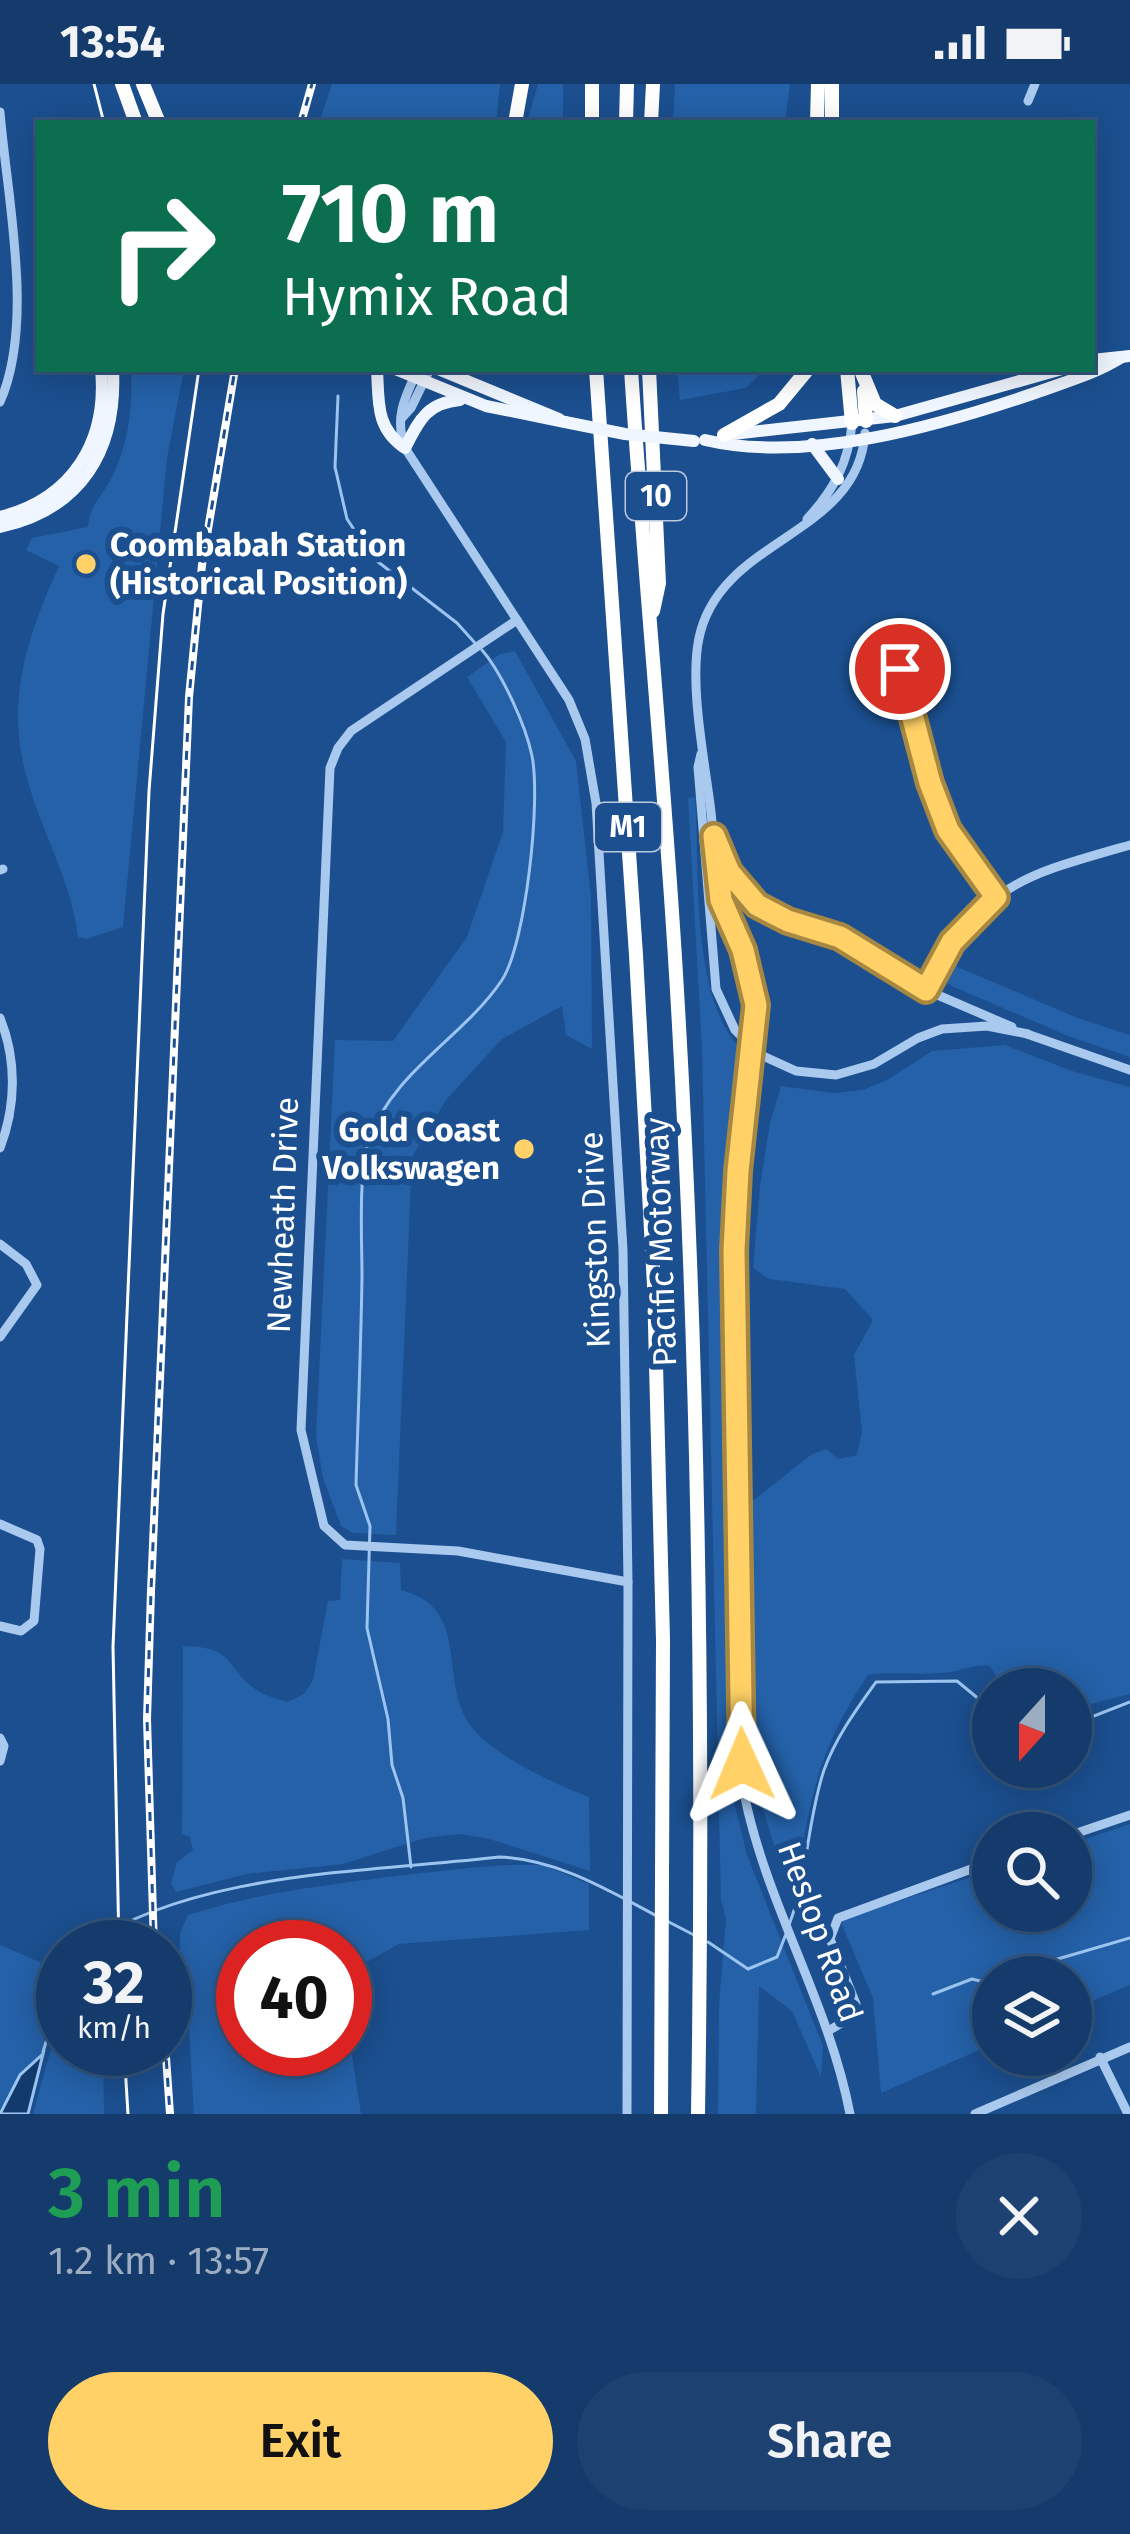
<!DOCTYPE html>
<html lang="en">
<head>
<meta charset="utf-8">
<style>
  :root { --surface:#143b6b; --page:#1d4271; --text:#f1f3f6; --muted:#9dadc1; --line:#33557e; --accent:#ffd166 }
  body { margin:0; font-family:"Fira Sans",sans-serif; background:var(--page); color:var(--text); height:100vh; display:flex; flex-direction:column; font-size:45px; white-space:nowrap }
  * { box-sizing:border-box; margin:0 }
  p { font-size:39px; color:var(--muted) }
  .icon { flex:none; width:66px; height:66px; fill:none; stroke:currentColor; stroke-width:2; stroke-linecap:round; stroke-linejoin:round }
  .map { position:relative; height:2030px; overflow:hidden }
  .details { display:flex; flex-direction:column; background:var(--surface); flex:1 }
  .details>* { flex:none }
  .top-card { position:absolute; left:36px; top:36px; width:1059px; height:252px; border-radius:0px; box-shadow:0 6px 30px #0003,0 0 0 3px var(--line); background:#0b6e4f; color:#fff; overflow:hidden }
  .needle { width:78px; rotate:201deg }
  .fabs { position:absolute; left:972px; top:1584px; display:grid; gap:24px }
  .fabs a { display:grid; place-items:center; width:120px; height:120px; border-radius:50%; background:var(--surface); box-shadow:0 6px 30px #0003,0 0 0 3px var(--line); font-size:60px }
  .speed { position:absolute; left:36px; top:1836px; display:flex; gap:24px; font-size:60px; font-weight:700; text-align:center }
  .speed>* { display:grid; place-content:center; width:156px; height:156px; border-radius:50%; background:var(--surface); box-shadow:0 6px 30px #0003,0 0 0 3px var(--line); line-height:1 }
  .speed small { font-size:30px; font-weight:400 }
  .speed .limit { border:18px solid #d22; background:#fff; color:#111 }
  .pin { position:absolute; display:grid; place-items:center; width:102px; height:102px; color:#fff; margin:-51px; border:6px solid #fff; border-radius:50%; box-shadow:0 3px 12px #0007 }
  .me { position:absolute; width:132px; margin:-66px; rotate:359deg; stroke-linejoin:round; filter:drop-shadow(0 0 9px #0008) }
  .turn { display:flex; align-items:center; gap:42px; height:252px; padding:0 48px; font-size:54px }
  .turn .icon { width:156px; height:156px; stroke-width:2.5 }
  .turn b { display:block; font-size:84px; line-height:102px }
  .round { display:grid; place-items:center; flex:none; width:126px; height:126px; border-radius:63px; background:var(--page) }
  .headline { display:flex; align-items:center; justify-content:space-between; height:204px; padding:0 48px }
  h1 { font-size:72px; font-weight:600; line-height:90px; color:#1e9e55 }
  .button { display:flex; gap:24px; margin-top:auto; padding:24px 48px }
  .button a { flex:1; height:138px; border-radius:72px; background:var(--accent); color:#111; font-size:48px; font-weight:600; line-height:138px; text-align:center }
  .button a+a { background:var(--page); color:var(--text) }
  .status { display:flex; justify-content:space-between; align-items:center; height:84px; padding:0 60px; background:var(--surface); direction:ltr }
  .status svg { height:33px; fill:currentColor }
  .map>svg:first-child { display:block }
</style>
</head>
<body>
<div class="status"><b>13:54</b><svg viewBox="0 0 49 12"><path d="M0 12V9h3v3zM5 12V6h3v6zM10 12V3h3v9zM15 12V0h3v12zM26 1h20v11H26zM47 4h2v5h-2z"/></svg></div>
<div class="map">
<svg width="1130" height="2030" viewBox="0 0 1130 2030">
  <rect width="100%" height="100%" fill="#1b4f8f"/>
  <g fill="#2461a8">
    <path d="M332,0H500L496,39H319Z"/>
    <path d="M538,0H563V39H527Z"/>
    <path d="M675,0H790L785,39H673Z"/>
    <path d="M131,285H184L167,374L123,843L86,855L78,853C71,794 39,744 25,687C6,613 29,548 59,482L26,466L32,454L88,443C90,420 104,410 113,391C129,356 133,322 131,285Z"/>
    <path d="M677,285H765L746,304L680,316Z"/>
    <path d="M515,567L576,677L591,812L592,965L566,951L562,922L502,955L446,1016L412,1073L396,1451L353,1449L341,1442L323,1394L316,1352L335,956L393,957L467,853L503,748L506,658L467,593L500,570Z"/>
    <path d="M695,713C700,784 690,910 739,963L723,1104L731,1706L747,1771L823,1962L821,1993L792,1927L759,1902L756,2030H718L719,1921L726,1835L721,1816L702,965L688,714Z"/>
    <path d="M953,881L1075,933L1130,951V973L1073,954L954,903L947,899Z"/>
    <path d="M1005,961L1072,987L1130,1003V1610L1071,1625V1605H996L997,1594L990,1582C974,1580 965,1585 950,1588C923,1592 895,1587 868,1591C815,1670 811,1716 794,1807L788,1809L755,1698L750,1419L812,1370L826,1365L838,1375L857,1371L862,1348L854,1271L873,1236L845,1205L769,1195L753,1184L760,1102L770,1039L781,1002L834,1009L863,1006L889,995L932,967Z"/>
    <path d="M342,1475L400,1479L401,1506C467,1523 442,1584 464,1631C479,1666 554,1700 589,1713L590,1787L486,1754L459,1750L425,1754L343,1780L247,1790L176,1808L171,1799L177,1778L193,1766L190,1753L182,1750L183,1562C238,1563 223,1583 258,1607C266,1612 279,1615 287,1618L304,1610L313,1596L328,1517L340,1516Z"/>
    <path d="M1130,1740V1901L1071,1926V1893H993V1960L881,2009L873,1914L840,1836L993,1786V1827H1071V1760Z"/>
    <path d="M543,1781L589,1800V1846L399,1860L345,1890V1863H243V1965H345V1924L361,2030H194L189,1944L179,1932L180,1849L188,1831C255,1809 326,1801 396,1792C445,1787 494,1779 543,1781Z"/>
    <path d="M0,1861L63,1888L40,1939L45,1961L42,1969L20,1992L0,2025Z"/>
    <path d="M63,1921V1965H103L104,2030H33Z"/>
  </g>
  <path fill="#123a6d" stroke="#9cc4f0" stroke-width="3" d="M43,1970L28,2030H0L20,1991Z"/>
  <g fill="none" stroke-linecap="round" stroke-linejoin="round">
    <g stroke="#9cc4f0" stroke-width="3">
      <path d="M338,312L335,383L347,435L373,474L457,539L475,559"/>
      <path d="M1071,1641L1130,1618"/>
      <path d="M411,1783L403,1714L392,1681L388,1635L367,1544L370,1442L356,1401C358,1332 361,1262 362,1192C362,1156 358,1089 369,1056C393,987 463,954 502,896C526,859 541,716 532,672C526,642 502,589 482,566"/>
      <path d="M665,1836L694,1851"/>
      <path d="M789,1841C808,1791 807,1737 824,1686C836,1653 856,1626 876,1598L957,1597L980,1616L993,1646"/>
      <path d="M708,1858L748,1885L777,1873L786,1850"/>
      <path d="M84,1863C193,1787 370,1788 499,1773C556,1775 606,1805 657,1832"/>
      <path d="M993,1893L1002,1882L1037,1881L1130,1854"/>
      <path d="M933,1910L972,1895L984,1898L992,1895"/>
      <path d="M43,1968L63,1901"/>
    </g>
    <g stroke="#a9c9ee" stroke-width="9">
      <path d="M1028,17L1035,0"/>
      <path d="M0,28C7,114 35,239 0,318"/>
      <path d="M418,285C405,313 394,333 405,364L569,616L585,655L596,719L623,1166L628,1498L627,2030"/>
      <path d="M401,335L411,324L430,285"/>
      <path d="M807,435C834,406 849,378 852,339"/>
      <path d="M517,536L351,647L338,664L330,684L301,1346L324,1442L345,1461L458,1467L628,1498"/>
      <path d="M890,547L930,699L948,746L996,813"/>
      <path d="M701,670L698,683L716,905L735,946L761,971L796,987L836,991L874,980L918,954L942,945L987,942L1028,950"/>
      <path d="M716,757L741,806L773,831L840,853L926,906L1012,943"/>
      <path d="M0,786L3,785"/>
      <path d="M926,906C985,799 1018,793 1130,761"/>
      <path d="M0,934C17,976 16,1022 0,1064"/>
      <path d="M1027,950L1130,986"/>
      <path d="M753,951C762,891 732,863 720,810C713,783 714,755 711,728C705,678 689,601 699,554C720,453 858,453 865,349"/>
      <path d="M749,981L738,1087L733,1217L744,1709C766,1820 829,1919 850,2030"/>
      <path d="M0,1160L26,1180L37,1201L0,1253"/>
      <path d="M0,1440L37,1456L40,1465L34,1537L21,1547L0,1542"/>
      <path d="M0,1654L4,1662L0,1677"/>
      <path d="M1071,1751L1130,1731"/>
      <path d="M828,1947L850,1934L856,1920L830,1855L838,1834L993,1777"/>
      <path d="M1100,1973L1128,2030"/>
      <path d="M975,2030L1130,1963"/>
    </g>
    <g stroke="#f0f6ff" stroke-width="12">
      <path d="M1092,276L1130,272"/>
      <path d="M377,285C379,317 375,344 405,364C419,337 426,319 460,316"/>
      <path d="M395,285L486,322L565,338"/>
      <path d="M438,285L559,335"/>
      <path d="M724,351L895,332L1062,285"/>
      <path d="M705,356C807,380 938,342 1035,309C1065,298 1095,290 1122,273"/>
      <path d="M812,360L838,395"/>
      <path d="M0,433C72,415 108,358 101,285"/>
      <path d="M0,443C82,425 117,366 113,285"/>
    </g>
    <g stroke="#fff" stroke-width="14">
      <path d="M122,0L136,39"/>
      <path d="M143,0L159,39"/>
      <path d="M515,39L522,0"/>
      <path d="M592,39V0"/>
      <path d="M626,39L627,0"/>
      <path d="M651,39L653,0"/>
      <path d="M817,39L818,0"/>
      <path d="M832,39V0"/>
      <path d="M596,285L636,871L654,1201L663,1556L661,2030"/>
      <path d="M631,285C644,487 664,688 676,890C699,1269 704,1650 698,2030"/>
      <path d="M649,285L659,499L653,527"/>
      <path d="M847,285L852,339"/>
      <path d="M862,289L875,320L895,332"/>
      <path d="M864,307L866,337"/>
      <path d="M724,351L779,320L808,285"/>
    </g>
    <g stroke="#fff" stroke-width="3">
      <path d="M94,0L104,39"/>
      <path d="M119,1863L113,1563L149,707L163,530L199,285"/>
      <path d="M124,1965L128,2030"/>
    </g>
    <g stroke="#fff" stroke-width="8">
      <g id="rail">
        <path d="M301,39L312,0"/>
        <path d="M154,1863L147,1635L151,1507L189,613L202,481L235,285"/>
        <path d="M165,1958L170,2030"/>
      </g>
    </g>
    <use href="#rail" stroke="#1b4f8f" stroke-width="3" stroke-dasharray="9" stroke-linecap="butt"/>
    <path stroke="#a9c9ee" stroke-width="9" d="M749,981L753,951"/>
    <path stroke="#f0f6ff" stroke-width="12" d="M565,338L625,350L694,357"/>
  </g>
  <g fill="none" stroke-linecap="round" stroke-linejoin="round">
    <g stroke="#a68842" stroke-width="30">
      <path id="route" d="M742,1680L734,1166L738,1087L756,921L743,866L721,816L714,752L729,788L757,821L788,837L840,853L926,906L952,858L996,813L948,746L930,699L900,585"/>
    </g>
    <use href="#route" stroke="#ffd166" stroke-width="21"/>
  </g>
  <g fill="#ffd166" stroke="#1b4f8f" stroke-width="4.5">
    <circle cx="86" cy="480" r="12"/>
    <circle cx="524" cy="1065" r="12"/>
  </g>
  <g text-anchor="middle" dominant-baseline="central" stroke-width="12" stroke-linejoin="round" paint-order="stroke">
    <g fill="#1b4f8f" stroke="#bbcadd" stroke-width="3">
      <rect x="626" y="388" width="60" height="48" rx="9"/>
      <rect x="595" y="719" width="66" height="48" rx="9"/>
    </g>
    <g font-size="30" font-weight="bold" fill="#fff">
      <text x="656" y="412">10</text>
      <text x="628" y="743">M1</text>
    </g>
    <g font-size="33" font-weight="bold" fill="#fff" stroke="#1b4f8f" text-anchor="start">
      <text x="110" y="461">Coombabah Station<tspan x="110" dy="38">(Historical Position)</tspan></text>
      <text x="500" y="1046" text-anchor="end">Gold Coast<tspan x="500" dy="38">Volkswagen</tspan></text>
    </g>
    <g font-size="33" fill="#fff" stroke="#1b4f8f">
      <text transform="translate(283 1131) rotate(-88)">Newheath Drive</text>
      <text transform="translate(595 1156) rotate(-92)">Kingston Drive</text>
      <text transform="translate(661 1158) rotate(-92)">Pacific Motorway</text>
      <text transform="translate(820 1848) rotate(70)">Heslop Road</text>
    </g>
  </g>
</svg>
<div class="fabs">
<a><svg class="needle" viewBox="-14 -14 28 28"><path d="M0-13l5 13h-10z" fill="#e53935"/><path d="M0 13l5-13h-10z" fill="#9dadc1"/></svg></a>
<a><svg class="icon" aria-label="search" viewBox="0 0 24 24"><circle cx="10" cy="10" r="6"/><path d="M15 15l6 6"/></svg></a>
<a><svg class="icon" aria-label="layers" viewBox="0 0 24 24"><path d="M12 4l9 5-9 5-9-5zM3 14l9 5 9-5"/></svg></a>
</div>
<div class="speed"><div>32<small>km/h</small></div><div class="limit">40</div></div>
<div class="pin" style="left:900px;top:585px;background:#d93025"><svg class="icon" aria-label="arrive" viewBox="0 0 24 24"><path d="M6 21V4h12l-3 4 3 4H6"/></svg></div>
<svg class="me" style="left:742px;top:1680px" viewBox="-20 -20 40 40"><path d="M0-17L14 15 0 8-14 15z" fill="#ffd166" stroke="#fff" stroke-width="4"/></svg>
<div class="top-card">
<div class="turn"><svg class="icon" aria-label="right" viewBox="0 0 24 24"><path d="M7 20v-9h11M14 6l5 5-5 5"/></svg><div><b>710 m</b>Hymix Road</div></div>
</div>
</div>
<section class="details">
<div class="headline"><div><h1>3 min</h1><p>1.2 km · 13:57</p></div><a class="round"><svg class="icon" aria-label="close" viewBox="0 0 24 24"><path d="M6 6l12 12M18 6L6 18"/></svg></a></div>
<div class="button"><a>Exit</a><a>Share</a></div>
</section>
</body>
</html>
